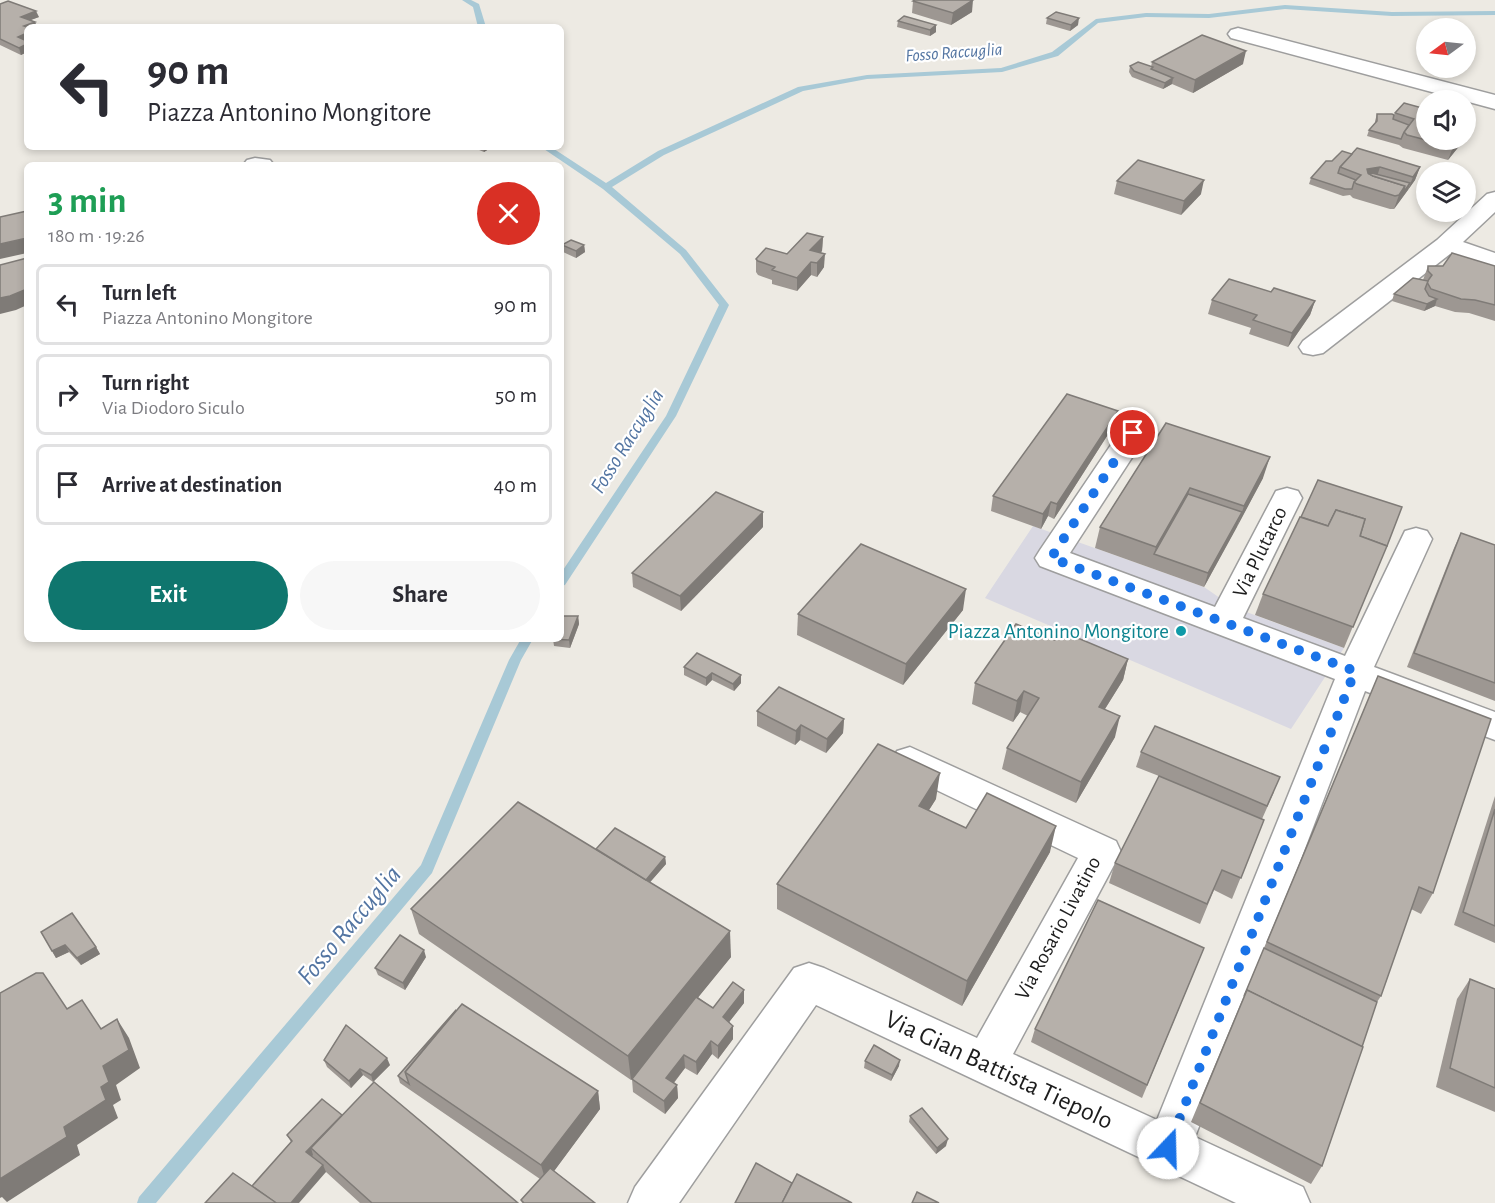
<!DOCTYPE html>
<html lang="en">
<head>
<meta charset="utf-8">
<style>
  :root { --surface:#fff; --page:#f7f7f7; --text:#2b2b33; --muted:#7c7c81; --line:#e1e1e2; --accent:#0f766e }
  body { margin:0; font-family:"Alegreya Sans",sans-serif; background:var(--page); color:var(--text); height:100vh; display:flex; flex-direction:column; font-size:22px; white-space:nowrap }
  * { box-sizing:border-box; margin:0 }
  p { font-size:20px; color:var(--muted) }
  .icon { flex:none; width:33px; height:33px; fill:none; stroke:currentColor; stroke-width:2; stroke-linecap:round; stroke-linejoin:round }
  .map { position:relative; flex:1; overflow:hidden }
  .sheet { position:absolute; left:24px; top:162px; width:540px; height:480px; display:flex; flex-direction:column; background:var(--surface); border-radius:9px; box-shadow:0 3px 9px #0003 }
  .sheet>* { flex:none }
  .guide { position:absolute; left:24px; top:24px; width:540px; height:126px; border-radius:9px; box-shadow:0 3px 9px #0003; background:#fff; color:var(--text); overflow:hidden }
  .needle { width:39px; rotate:255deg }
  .buttons { position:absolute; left:1416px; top:18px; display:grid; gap:12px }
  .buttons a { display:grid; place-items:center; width:60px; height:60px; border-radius:50%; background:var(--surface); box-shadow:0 3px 9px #0003; font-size:30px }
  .pin { position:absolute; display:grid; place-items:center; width:51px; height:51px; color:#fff; margin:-26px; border:3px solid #fff; border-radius:50%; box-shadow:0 2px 6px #0007 }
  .me { position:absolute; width:66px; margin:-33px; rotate:21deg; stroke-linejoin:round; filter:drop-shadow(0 0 4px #0008) }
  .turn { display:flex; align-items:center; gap:21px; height:126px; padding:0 24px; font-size:27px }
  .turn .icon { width:78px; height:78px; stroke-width:2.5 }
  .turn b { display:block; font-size:42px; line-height:51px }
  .round { display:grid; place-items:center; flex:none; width:63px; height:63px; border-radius:32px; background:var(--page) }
  .summary { display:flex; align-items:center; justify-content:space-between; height:102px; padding:0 24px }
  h1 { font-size:36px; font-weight:600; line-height:45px; color:#1e9e55 }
  .cta { display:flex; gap:12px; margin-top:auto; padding:12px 24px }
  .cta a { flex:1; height:69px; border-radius:36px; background:var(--accent); color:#fff; font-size:24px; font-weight:600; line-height:69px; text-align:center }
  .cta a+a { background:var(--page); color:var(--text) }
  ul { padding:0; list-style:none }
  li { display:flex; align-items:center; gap:18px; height:81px; margin:0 12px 9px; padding:0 12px; border:3px solid var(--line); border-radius:9px }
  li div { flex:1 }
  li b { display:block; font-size:22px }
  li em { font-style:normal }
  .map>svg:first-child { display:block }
</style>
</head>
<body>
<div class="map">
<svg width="1495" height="1203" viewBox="0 0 1495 1203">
  <rect width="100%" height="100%" fill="#edeae3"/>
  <path fill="#d9d8e2" d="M1033,526L1204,587L1233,607L1344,648L1291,729L985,598Z"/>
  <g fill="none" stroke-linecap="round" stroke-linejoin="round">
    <g fill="#a8c9d6" fill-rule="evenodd">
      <path d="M462,0H471L479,4L486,27H478L473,7Z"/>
      <path d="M1285,5L1392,12L1495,11V15L1392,16L1285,9L1209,18L1146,17L1098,23L1058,56L1002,72L867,79L803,91L664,155L612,187L686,250L729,305L676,416L565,585L561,586V573L666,416L719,305L680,254L603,189L541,147H551L606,183L658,151L798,87L867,75L1001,68L1052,52L1096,19L1146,13L1209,14Z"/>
      <path d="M521,639H533L521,660L432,873L156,1203H137L139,1197L421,865L509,660Z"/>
    </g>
    <g stroke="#9e9e9e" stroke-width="3">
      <g id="minor">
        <path d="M1238,28L1495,95V109L1231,38L1228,34L1231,30Z"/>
        <path d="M255,158L270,160L274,165H243L247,160Z"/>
        <path d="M1495,192V212L1463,242L1495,253V269L1450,254L1323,353L1313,355L1303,353L1299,347L1303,341L1437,240L1487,194Z"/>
        <path d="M1133,424L1143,427L1148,433L1070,553L1215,607L1276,491L1287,488L1298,491L1302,498L1243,618L1345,656L1405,531L1416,528L1427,531L1432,539L1374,667L1495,712V740L1365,691L1195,1137L1303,1187L1310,1203H1236L816,1005L679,1203H628L635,1187L794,968L809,963L824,968L977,1038L1078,858L897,771L892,761L897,751L910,747L1116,841L1121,852L1013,1054L1157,1120L1335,679L1040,566L1035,558L1040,550L1123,427Z"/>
      </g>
    </g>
    <use href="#minor" fill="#fff" fill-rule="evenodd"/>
  </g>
  <g fill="#9d9792">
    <path d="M913,1L972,12L951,25L912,13Z"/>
    <path d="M0,4L39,17L30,20L35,22L37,27H27L26,41H27V52L21,55L0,45Z"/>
    <path d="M1047,18L1078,25L1070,31L1046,24Z"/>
    <path d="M898,21L936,25V32L930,36L897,27Z"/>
    <path d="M1152,62L1243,64L1193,93L1172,84L1163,89L1132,77L1129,72L1130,66L1151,67Z"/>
    <path d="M1404,103L1464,140L1448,160L1403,148L1399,145L1367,136L1369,130L1375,124V121L1377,114L1394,115Z"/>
    <path d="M472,147H492L484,152Z"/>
    <path d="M1332,161L1420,167L1415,180L1394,209H1390L1353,198L1350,195L1343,196L1309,184L1311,178Z"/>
    <path d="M1117,181L1201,194L1181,215L1114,194Z"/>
    <path d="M823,237L822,251L821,252L824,267L817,277L811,275L797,291L772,284V280L758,275L756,272V259L787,254Z"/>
    <path d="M562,245H584L585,252L576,258L563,252Z"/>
    <path d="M1428,266H1495V321L1469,313L1455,312L1435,306L1424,311L1392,301L1394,294L1423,280Z"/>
    <path d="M1271,292L1315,301L1310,315L1288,347L1249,334L1251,328L1208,314L1212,300Z"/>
    <path d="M1118,411L1114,425L1054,519L1048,516L1041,529L991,511L993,496Z"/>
    <path d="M1166,423L1263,478L1204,587L1095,548L1100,527Z"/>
    <path d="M763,527L681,611L633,587L632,573Z"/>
    <path d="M1461,533L1495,545V701L1407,667L1454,548Z"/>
    <path d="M1386,547L1344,648L1255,615L1263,594Z"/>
    <path d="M963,610L903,685L797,635L798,614Z"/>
    <path d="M578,616L579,624L570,648L554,646L553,639Z"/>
    <path d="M1055,640L1128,659L1123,680L1105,709L1115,737L1076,803L1002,769L1007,748L1028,716L1020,712L1013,722L972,704L975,683Z"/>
    <path d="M697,653L741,683L734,691L712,680L706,686L684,675V667Z"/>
    <path d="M1378,676L1433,893L1421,914L1411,909L1381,996L1377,1002L1322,1166L1311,1184L1191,1122Z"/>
    <path d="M757,711L844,719L843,733L826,753L800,740L795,745L757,726Z"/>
    <path d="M1141,752L1274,792L1262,819L1264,820L1232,899L1214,890L1200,924L1109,883L1115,863L1159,776L1136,767Z"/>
    <path d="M1495,796V943L1454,925Z"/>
    <path d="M936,799L929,810L966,828L1050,852L962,1006L777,909V884Z"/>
    <path d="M596,849L665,857L666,864L650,882L731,957L698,997L713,1008L744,1003L729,1022L733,1026V1039L718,1059L712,1054L697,1075L685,1068L674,1083L677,1085L678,1098L665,1114L633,1092L632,1079L642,1066L631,1080L419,934L411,909Z"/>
    <path d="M41,932L96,947L100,954L81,965L69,952L56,958Z"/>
    <path d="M1204,948L1142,1098L1031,1042L1035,1029Z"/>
    <path d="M426,957L405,990L378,975L375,968Z"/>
    <path d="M1470,979L1495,989V1112L1436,1087L1457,999Z"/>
    <path d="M456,1010L598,1091L600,1109L554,1171L595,1203H522L521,1200L540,1179L400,1083L398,1076Z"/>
    <path d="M324,1060L390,1065L373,1082L363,1075L351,1088L327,1067Z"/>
    <path d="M865,1061L899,1066L891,1081L864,1068Z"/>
    <path d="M342,1115L518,1203H360L326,1172L252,1186L291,1142L287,1135Z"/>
    <path d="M910,1116L946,1146L936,1154L909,1122Z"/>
  </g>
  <g fill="#7f7b77">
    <path d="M973,0L972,12L951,25L953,13Z"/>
    <path d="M36,11L39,17L23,23L21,17Z"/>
    <path d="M1079,18L1078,25L1070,31L1071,25Z"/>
    <path d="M35,22L37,27L24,26Z"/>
    <path d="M936,25V32L930,36V30Z"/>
    <path d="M27,33V40L21,43L18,37Z"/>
    <path d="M27,44V52L21,55L19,48Z"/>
    <path d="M1246,51L1243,64L1193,93L1195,80Z"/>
    <path d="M1173,78L1172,84L1163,89L1165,83Z"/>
    <path d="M1473,122L1468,135L1466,138V131Z"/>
    <path d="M1459,140H1464L1448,160L1453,147Z"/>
    <path d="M483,147H492L484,152Z"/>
    <path d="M1380,167L1376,180L1368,182L1367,169Z"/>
    <path d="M1420,167L1415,180L1408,190L1413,177Z"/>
    <path d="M1204,180L1201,194L1181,215L1184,201Z"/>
    <path d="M1410,183L1408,190L1394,209L1399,195L1405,186Z"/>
    <path d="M823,237L822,251L810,263V250Z"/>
    <path d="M27,238V253L0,259V244Z"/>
    <path d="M584,245L585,252L576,258V251Z"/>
    <path d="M825,254L824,267L817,277V263Z"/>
    <path d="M811,262V275L797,291V278Z"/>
    <path d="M27,289V305L16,310L0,314V298Z"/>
    <path d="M1437,299L1435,306L1424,311L1427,304Z"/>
    <path d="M1315,301L1310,315L1288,347L1292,333Z"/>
    <path d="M1118,411L1114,425L1054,519L1057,504Z"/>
    <path d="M1270,457L1263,478L1237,527L1244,506Z"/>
    <path d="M1190,488L1184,509L1154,554L1156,547Z"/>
    <path d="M1051,502L1048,516L1041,529L1043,514Z"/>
    <path d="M763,512V527L681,611L680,596Z"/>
    <path d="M1242,512L1237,527L1204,587L1208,573Z"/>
    <path d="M966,589L963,610L903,685L906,664Z"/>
    <path d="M578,616L579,624L570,648L569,640Z"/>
    <path d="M1128,659L1123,680L1093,728L1099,707Z"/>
    <path d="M712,673V680L706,686V678Z"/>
    <path d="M741,675V683L734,691L733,684Z"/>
    <path d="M1024,691L1020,712L1013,722L1017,701Z"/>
    <path d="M1120,716L1115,737L1076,803L1081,782Z"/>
    <path d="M844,719L843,733L826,753L827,739Z"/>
    <path d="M801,725L800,740L795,745L796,731Z"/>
    <path d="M940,773L936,799L915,832L919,806Z"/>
    <path d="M1056,826L1050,852L962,1006L967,981Z"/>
    <path d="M665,857L666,864L645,888V881Z"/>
    <path d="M730,931L731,957L631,1080L628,1056Z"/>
    <path d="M65,945L69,952L56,958L52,951Z"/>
    <path d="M96,947L100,954L81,965L77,958Z"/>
    <path d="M424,950L426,957L405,990L403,983Z"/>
    <path d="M744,990V1003L723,1030V1017Z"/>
    <path d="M117,1019L129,1038L140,1068L116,1085L121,1100L113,1105L118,1118L77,1145L80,1155L7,1202L2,1197L0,1198V1179L64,1127L101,1087L103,1066Z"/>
    <path d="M733,1026V1039L718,1059V1046Z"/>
    <path d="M711,1041L712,1054L697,1075L696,1062Z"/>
    <path d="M684,1055L685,1068L667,1091L666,1078Z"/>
    <path d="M387,1058L390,1065L373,1082L371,1075Z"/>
    <path d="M900,1060L899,1066L891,1081L892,1075Z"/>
    <path d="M360,1069L363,1075L351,1088L349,1081Z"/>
    <path d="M677,1085L678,1098L665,1114L664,1101Z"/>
    <path d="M598,1091L600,1109L546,1182L541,1165Z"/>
    <path d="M344,1117L311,1148L313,1155L309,1159L306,1152Z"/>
    <path d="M948,1139L946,1146L936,1154L937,1148Z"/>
    <path d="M323,1165L326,1172L299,1203H291Z"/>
  </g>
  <g fill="#b6b0aa" stroke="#7f7b77" stroke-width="1.5">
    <path d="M915,0H973L953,13L913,1Z"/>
    <path d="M8,1L36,11L21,17L35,22L24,26L27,27V33L18,37L27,41V44L19,48L0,39V4Z"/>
    <path d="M1056,12L1079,18L1071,25L1047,18Z"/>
    <path d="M904,16L936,25L930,30L898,21Z"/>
    <path d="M1202,35L1246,51L1195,80L1152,62Z"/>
    <path d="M1138,62L1153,67L1151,69L1173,78L1165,83L1134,71L1130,66Z"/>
    <path d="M1404,103L1426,109V140H1459L1453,147L1407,135L1404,132L1414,119L1395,113Z"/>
    <path d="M1377,114H1392L1394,115L1393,119L1409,125L1404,132L1401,139L1369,130L1377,121Z"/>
    <path d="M1466,120L1473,122L1466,131Z"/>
    <path d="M1357,148L1420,167L1413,177L1380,167L1367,169L1368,173L1373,176L1405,186L1399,195L1395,196L1357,184L1354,182L1361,175L1340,167Z"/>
    <path d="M1342,151L1352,154L1340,167L1338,173L1356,180L1354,182L1352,189H1345L1311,178L1326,161H1332Z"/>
    <path d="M1138,160L1204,180L1184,201L1117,181Z"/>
    <path d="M1372,173L1410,183L1403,193L1405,186L1373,176L1369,174Z"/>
    <path d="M27,211V238L0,244V217Z"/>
    <path d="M807,233L823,237L810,250L825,254L817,263L811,262L797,278L772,270L775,267L758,261L756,259L766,248L787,254Z"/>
    <path d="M571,240L584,245L576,251L562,245Z"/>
    <path d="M1452,253L1495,266V305L1475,300L1461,299L1431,289L1427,282L1432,275L1428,271V266H1443Z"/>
    <path d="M27,258V289L10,296L0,298V265Z"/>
    <path d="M1413,278L1428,281L1425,289L1429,296L1437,299L1427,304L1394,294Z"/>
    <path d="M1229,279L1271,292L1274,288L1315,301L1292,333L1253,320L1257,315L1212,300Z"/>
    <path d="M1067,394L1118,411L1057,504L1051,502L1043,514L993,496Z"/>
    <path d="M1166,423L1270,457L1244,506L1190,488L1156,547L1100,527Z"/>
    <path d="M1318,480L1402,507L1387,546L1360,536L1365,519L1336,510L1328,526L1301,517Z"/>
    <path d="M716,492L763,512L680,596L632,573Z"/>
    <path d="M1188,494L1242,512L1208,573L1154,554Z"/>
    <path d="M1336,510L1365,519L1360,536L1387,546L1353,627L1263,594L1300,517L1328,526Z"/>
    <path d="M1461,533L1495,545V683L1414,653Z"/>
    <path d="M861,544L966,589L906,664L798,614Z"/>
    <path d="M563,616H578L569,640L553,639H561V620Z"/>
    <path d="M1016,624L1055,640L1061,631L1128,659L1099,707L1120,716L1081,782L1007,748L1039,698L1024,691L1017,701L975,683Z"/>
    <path d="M697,653L741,675L733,684L712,673L706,678L684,667Z"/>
    <path d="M1378,676L1491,719L1433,893L1419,887L1381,996L1267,942Z"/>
    <path d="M779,687L844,719L827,739L801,725L796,731L757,711Z"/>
    <path d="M1155,726L1280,777L1267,806L1141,752Z"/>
    <path d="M878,744L940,773L919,806L966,828L987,793L1056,826L967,981L777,884Z"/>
    <path d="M1159,776L1264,820L1241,878L1222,870L1207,904L1115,863Z"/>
    <path d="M518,802L730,931L628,1056L411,909Z"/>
    <path d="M1495,809V926L1463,912Z"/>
    <path d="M615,828L665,857L646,880L596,849Z"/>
    <path d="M1098,900L1204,948L1147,1085L1035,1029Z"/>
    <path d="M72,913L96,947L77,958L65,945L52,951L41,932Z"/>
    <path d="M400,935L424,950L403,983L375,968Z"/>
    <path d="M1264,948L1377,1002L1362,1047L1247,990L1244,996Z"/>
    <path d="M36,973H43L67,1009L82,1000L101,1029L117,1019L129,1050L103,1066L109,1082L101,1087L106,1100L64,1127L67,1137L0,1179V993Z"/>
    <path d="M1470,979L1495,989V1088L1450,1068Z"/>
    <path d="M733,982L744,990L723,1017L733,1026L718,1046L711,1041L696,1062L684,1055L666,1078L677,1085L664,1101L632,1079L696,997L713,1008Z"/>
    <path d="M1247,990L1363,1047L1322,1166L1200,1103Z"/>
    <path d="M462,1004L598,1091L541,1165L405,1072Z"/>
    <path d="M456,1010L405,1072L409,1084L398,1076Z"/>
    <path d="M346,1025L387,1058L371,1075L360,1069L349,1081L324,1060Z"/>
    <path d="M874,1045L900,1060L892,1075L865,1061Z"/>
    <path d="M374,1082L518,1203H372L311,1148Z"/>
    <path d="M322,1099L342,1115L306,1152L323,1165L291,1203H276L252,1186L292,1141L287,1135Z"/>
    <path d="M922,1108L948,1139L937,1148L910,1116Z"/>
    <path d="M756,1163L792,1183L782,1203H735Z"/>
    <path d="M550,1168L595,1203H524L521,1200Z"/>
    <path d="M233,1173L275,1202L276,1203H205Z"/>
    <path d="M797,1174L852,1203H782Z"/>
    <path d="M917,1192L939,1203H912Z"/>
  </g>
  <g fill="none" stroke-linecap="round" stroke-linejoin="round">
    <path stroke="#1a73e8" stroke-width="10" stroke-dasharray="0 18" d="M1133,433L1051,558L1355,671L1168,1148"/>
  </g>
  <circle fill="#0f9aa8" stroke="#fff" stroke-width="2" cx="1181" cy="631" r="6"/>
  <g text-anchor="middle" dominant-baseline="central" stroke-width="4.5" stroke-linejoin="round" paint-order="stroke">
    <g font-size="18" font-style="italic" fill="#5375a2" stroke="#fff">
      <text transform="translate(954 53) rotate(-4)">Fosso Raccuglia</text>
    </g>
    <g font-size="21" fill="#1d1d1d" stroke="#fff">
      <text transform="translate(1260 552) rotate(-64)">Via Plutarco</text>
      <text transform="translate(1058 928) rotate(-62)">Via Rosario Livatino</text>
    </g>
    <g font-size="21" fill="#0d838f" stroke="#fff" text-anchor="end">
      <text x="1169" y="631">Piazza Antonino Mongitore</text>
    </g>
    <g font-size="22" font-style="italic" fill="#5375a2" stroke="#fff">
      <text transform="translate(627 441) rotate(-58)">Fosso Raccuglia</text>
    </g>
    <g font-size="26" fill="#1d1d1d" stroke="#fff">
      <text transform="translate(999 1070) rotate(25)">Via Gian Battista Tiepolo</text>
    </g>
    <g font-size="27" font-style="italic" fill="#5375a2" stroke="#fff">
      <text transform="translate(349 925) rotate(-50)">Fosso Raccuglia</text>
    </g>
  </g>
</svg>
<div class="buttons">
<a><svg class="needle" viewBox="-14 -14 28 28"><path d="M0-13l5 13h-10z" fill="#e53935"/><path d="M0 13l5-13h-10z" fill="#7c7c81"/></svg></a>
<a><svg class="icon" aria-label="sound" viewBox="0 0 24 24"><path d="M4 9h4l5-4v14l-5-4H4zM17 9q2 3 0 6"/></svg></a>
<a><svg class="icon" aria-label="layers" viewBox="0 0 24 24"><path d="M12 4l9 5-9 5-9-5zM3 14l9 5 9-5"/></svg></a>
</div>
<div class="pin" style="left:1133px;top:433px;background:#d93025"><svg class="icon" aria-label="arrive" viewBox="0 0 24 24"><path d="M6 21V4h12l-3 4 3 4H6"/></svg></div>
<svg class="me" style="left:1168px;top:1148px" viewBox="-20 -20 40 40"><circle r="19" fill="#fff"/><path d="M0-13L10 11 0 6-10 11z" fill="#1a73e8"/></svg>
<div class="guide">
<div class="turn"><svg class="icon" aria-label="left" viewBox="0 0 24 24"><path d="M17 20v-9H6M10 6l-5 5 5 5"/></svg><div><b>90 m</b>Piazza Antonino Mongitore</div></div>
</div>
<section class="sheet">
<div class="summary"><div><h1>3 min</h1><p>180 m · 19:26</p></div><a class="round" style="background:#d93025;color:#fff"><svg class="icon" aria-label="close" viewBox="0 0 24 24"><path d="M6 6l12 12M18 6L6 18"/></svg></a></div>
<ul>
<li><svg class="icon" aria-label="left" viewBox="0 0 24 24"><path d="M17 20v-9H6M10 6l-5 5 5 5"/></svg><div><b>Turn left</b><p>Piazza Antonino Mongitore</p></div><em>90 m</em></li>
<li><svg class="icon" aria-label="right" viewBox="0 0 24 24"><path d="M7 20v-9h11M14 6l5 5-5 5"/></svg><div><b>Turn right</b><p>Via Diodoro Siculo</p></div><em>50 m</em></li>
<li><svg class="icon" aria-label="arrive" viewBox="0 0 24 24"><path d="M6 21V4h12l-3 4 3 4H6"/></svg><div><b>Arrive at destination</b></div><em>40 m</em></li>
</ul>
<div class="cta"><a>Exit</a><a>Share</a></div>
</section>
</div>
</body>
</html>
